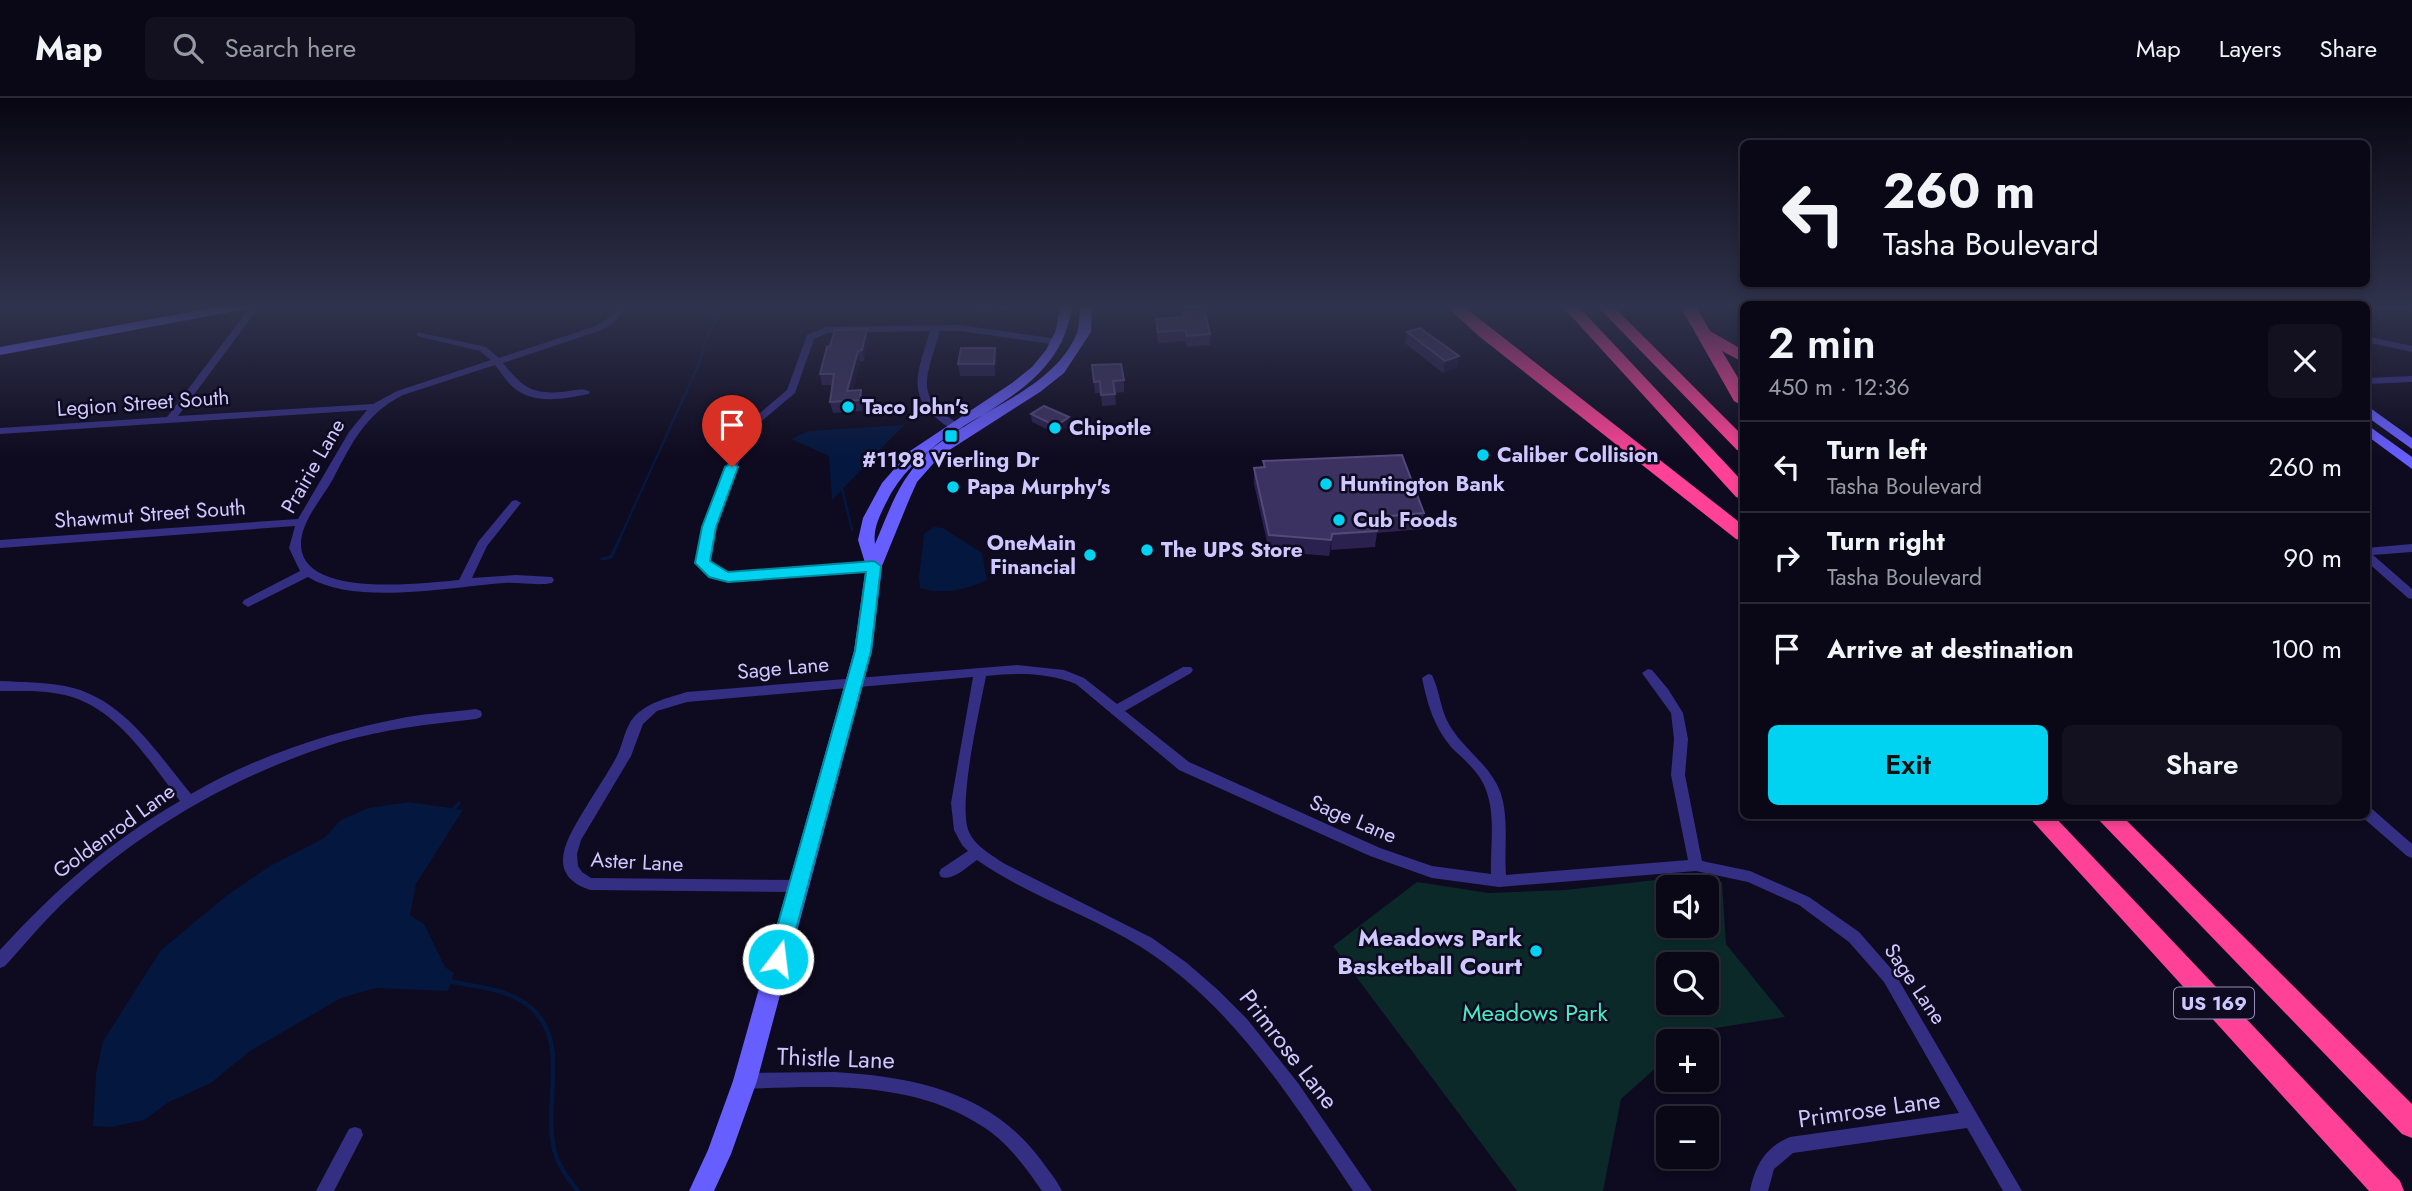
<!DOCTYPE html>
<html lang="en">
<head>
<meta charset="utf-8">
<style>
  :root { --surface:#0a0817; --page:#131120; --text:#f1f3f6; --muted:#999aa1; --line:#2a2936; --accent:#00d3f2 }
  body { margin:0; font-family:Jost,sans-serif; background:var(--page); color:var(--text); height:100vh; display:flex; flex-direction:column; font-size:26px; white-space:nowrap }
  * { box-sizing:border-box; margin:0 }
  p { font-size:23px; color:var(--muted) }
  .icon { flex:none; width:38px; height:38px; fill:none; stroke:currentColor; stroke-width:2; stroke-linecap:round; stroke-linejoin:round }
  .map { position:relative; flex:1; overflow:hidden }
  .panel { position:absolute; left:1740px; top:203px; width:630px; height:518px; display:flex; flex-direction:column; background:var(--surface); border-radius:10px; box-shadow:0 4px 10px #0003,0 0 0 2px var(--line) }
  .panel>* { flex:none }
  .hud { position:absolute; left:1740px; top:42px; width:630px; height:147px; border-radius:10px; box-shadow:0 4px 10px #0003,0 0 0 2px var(--line); background:#0a0817; color:var(--text); overflow:hidden }
  .buttons { position:absolute; left:1656px; top:777px; display:grid; gap:14px }
  .buttons a { display:grid; place-items:center; width:63px; height:63px; border-radius:10px; background:var(--surface); box-shadow:0 4px 10px #0003,0 0 0 2px var(--line); font-size:35px }
  .pin { position:absolute; display:grid; place-items:center; width:60px; height:60px; color:#fff; margin:-72px -30px; border-radius:50% 50% 50% 0; rotate:-45deg; box-shadow:0 0 7px #0007 }
  .pin .icon { rotate:45deg }
  .me { position:absolute; width:77px; margin:-38px; rotate:15deg; stroke-linejoin:round; filter:drop-shadow(0 0 5px #0008) }
  .turn { display:flex; align-items:center; gap:24px; height:147px; padding:0 28px; font-size:32px }
  .turn .icon { width:91px; height:91px; stroke-width:2.5 }
  .turn b { display:block; font-size:49px; line-height:60px }
  .round { display:grid; place-items:center; flex:none; width:74px; height:74px; border-radius:10px; background:var(--page) }
  .headline { display:flex; align-items:center; justify-content:space-between; height:119px; padding:0 28px }
  h1 { font-size:42px; font-weight:600; line-height:52px }
  .cta { display:flex; gap:14px; margin-top:auto; padding:14px 28px }
  .cta a { flex:1; height:80px; border-radius:10px; background:var(--accent); color:#111; font-size:28px; font-weight:600; line-height:80px; text-align:center }
  .cta a+a { background:var(--page); color:var(--text) }
  ul { padding:0; list-style:none }
  li { display:flex; align-items:center; gap:21px; height:91px; padding:0 28px; border-top:2px solid var(--line) }
  li div { flex:1 }
  li b { display:block; font-size:26px }
  li em { font-style:normal }
  header { display:flex; align-items:center; gap:42px; box-sizing:border-box; height:98px; padding:0 35px; background:var(--surface); border-bottom:2px solid var(--line) }
  header strong { font-size:33px }
  nav { display:flex; gap:38px; margin-inline-start:auto; font-size:24px }
  .search { width:490px; height:63px; background:var(--page); display:flex; align-items:center; gap:18px; box-sizing:border-box; padding:0 24px; border-radius:10px; color:var(--muted); font-size:26px }
  .map>svg:first-child { display:block }
</style>
</head>
<body>
<header>
<strong>Map</strong>
<div class="search"><svg class="icon" aria-label="search" viewBox="0 0 24 24"><circle cx="10" cy="10" r="6"/><path d="M15 15l6 6"/></svg>Search here</div>
<nav><a>Map</a><a>Layers</a><a>Share</a></nav>
</header>
<div class="map">
<svg width="2412" height="1093" viewBox="0 0 2412 1093">
  <rect width="100%" height="100%" fill="#0e0a1f"/>
  <path fill="#0c2929" fill-rule="evenodd" d="M1674,780L1722,784L1726,846L1785,919L1697,933L1685,943H1668V959L1621,1001L1603,1093H1517L1333,848L1417,784L1489,795L1565,792ZM1668,789H1706V828H1668ZM1668,866H1706V905H1668Z"/>
  <g fill="#04173e">
    <path d="M904,327L832,402L829,358L791,341L808,333Z"/>
    <path d="M934,429L943,430L982,455L987,482C966,492 942,497 920,490L919,479L924,436Z"/>
    <path d="M410,704L463,712L416,786L410,817L424,826L445,869L454,875L448,893L376,890L341,900L250,953L211,985L169,1004L144,1022L112,1029L93,1028L96,976L103,943L161,852L226,798L270,768L324,740L341,722L368,710Z"/>
  </g>
  <g fill="none" stroke-linecap="round" stroke-linejoin="round">
    <g stroke="#04173e" stroke-width="2.5">
      <path d="M842,390L852,432"/>
      <path d="M619,442L697,270L707,238L719,217L733,208"/>
    </g>
    <g stroke="#04173e" stroke-width="3.5">
      <path d="M602,461L611,459L620,440"/>
      <path d="M452,713L459,705"/>
    </g>
    <path stroke="#04173e" stroke-width="4.5" d="M447,883C472,888 503,890 525,905C572,938 544,999 553,1046C556,1065 566,1078 578,1093"/>
    <g fill="#352f83" fill-rule="evenodd">
      <path d="M251,208H260L178,318L373,306L397,293L491,262L480,253L417,238V234L486,249L499,260L596,228L611,218L618,208H626L617,222L602,232L503,265C524,291 534,298 569,293C577,292 583,290 590,294L588,296C564,301 533,307 513,289C506,283 501,274 495,267L403,297C365,316 352,345 333,381C322,401 300,424 301,448C304,501 424,485 459,482L478,444L512,403L516,402L521,405L487,448L472,480L516,477L552,479L554,482L552,485C537,488 520,484 504,485C450,489 355,508 308,479L248,509L242,505L244,502L300,473L289,450L295,428L0,450V442L298,421L349,334L367,312L0,336V330L167,319Z"/>
      <path d="M2366,208H2412V213L2367,211Z"/>
      <path d="M960,227L1058,241L1063,244L1058,247L960,233H940C924,287 913,299 967,331V335L963,336C953,333 943,326 935,319C905,294 921,265 930,233L827,235L814,241L795,295L751,332L715,429L708,464L718,472L728,475L874,464L878,465L880,468L878,471L728,483C715,479 705,476 696,465L703,429L741,331L787,292L807,237L826,229Z"/>
      <path d="M2366,238L2412,248V254L2366,244Z"/>
      <path d="M2412,278V284L2366,286L2367,280Z"/>
      <path d="M2412,446V454L2373,457L2412,491V501L2408,500L2366,463V450Z"/>
      <path d="M1017,567L1064,572L1084,580L1117,606L1183,569H1191L1193,572L1191,575L1125,613L1189,664L1380,750L1432,768L1491,776C1490,746 1497,713 1483,685C1476,671 1462,660 1451,649C1434,629 1427,605 1422,580L1428,576L1432,577C1440,593 1440,612 1450,628C1465,653 1491,667 1501,696C1509,722 1504,750 1506,777L1688,762L1671,677L1674,641L1671,615L1642,575L1648,571L1652,572L1668,591L1683,615L1688,641L1685,677L1702,763L1750,773L1809,799L1859,834L1894,874L2022,1093H2003L1967,1030L1793,1055L1774,1071L1768,1093H1750C1755,1068 1765,1049 1790,1039L1959,1015L1884,884L1849,844L1799,807L1748,784L1696,773L1499,789L1432,780L1370,758L1179,672L1076,586C1046,574 1016,575 986,578C980,611 957,707 969,734C975,748 993,758 1005,766L1152,840L1187,865L1218,892L1247,921L1298,985L1372,1093H1353C1293,1004 1234,908 1141,849C1088,816 1028,798 977,762C967,769 953,783 941,779L939,775L941,771L968,753L962,747L954,732L951,705L973,579L687,604L657,613L643,626L631,658L581,742L577,756L578,768L582,774L591,780L798,782L803,784L805,788L803,792L798,794L590,792C545,777 566,742 583,714C594,695 607,677 617,658C623,646 625,629 634,619C648,604 668,600 687,594Z"/>
      <path d="M0,583C22,584 44,584 65,588C123,599 156,654 191,696C256,658 332,633 407,619C430,615 453,614 476,611L481,613L482,616L481,619L476,621C430,626 385,631 340,644C233,677 131,736 52,816C35,833 21,851 5,868L0,870V852C55,792 109,744 180,703C149,663 118,610 65,597C44,592 22,593 0,593Z"/>
      <path d="M2366,709L2371,710L2412,746V760L2407,758L2361,718H2366Z"/>
      <path d="M835,974C914,979 991,994 1041,1062C1048,1072 1057,1082 1062,1093H1042C1026,1070 1009,1046 985,1030C914,982 826,988 745,991L739,988L737,983L739,978L745,975Z"/>
      <path d="M355,1029L361,1031L363,1037L334,1093H316L349,1031Z"/>
    </g>
    <g fill="#675eff" fill-rule="evenodd">
      <path d="M222,208H247L241,212L0,257V249Z"/>
      <path d="M1060,208H1072C1058,314 928,316 886,405C879,419 873,431 875,446C890,411 899,381 928,354C970,314 1053,294 1077,235C1080,227 1079,216 1080,208H1092L1091,234L1064,275L1040,294L940,358L917,384L909,402L882,468L872,553L757,983L731,1056L714,1093H689L708,1052L733,983L854,553L866,468L858,442L863,420L882,385L910,353L1012,285L1032,269L1046,252L1056,232Z"/>
      <path d="M2366,307L2412,340V351L2366,318Z"/>
      <path d="M2366,326L2412,359V371L2366,337Z"/>
    </g>
    <g fill="#ff4297" fill-rule="evenodd">
      <path d="M1446,208H1463L1743,427V443L1736,441L1480,239Z"/>
      <path d="M1562,208H1578L1743,384V401L1736,399Z"/>
      <path d="M1597,208H1613L1743,338V353L1737,352Z"/>
      <path d="M1680,208H1696L1710,233L1743,252V264L1722,253L1743,288V308L1734,303Z"/>
      <path d="M2028,718H2054L2400,1083L2404,1093H2369Z"/>
      <path d="M2095,718H2122L2412,1006V1040L2402,1036Z"/>
    </g>
  </g>
  <g fill="#2a214e">
    <path d="M969,208H1015L1014,213L970,215Z"/>
    <path d="M1183,214L1210,236V247L1187,249L1185,243L1158,245L1156,232V221L1183,219Z"/>
    <path d="M1407,234L1457,269L1443,275L1405,245Z"/>
    <path d="M869,242L864,263L860,264L853,292L863,303L862,313L833,315L830,304L833,287H822L820,276Z"/>
    <path d="M997,261L995,278H960L958,266Z"/>
    <path d="M1092,267L1124,282V294L1115,295L1116,307L1102,308L1101,295H1095Z"/>
    <path d="M1031,316L1069,319L1070,327L1057,336L1032,324Z"/>
    <path d="M1263,363L1424,415L1422,431L1377,435L1375,449L1331,452L1329,458L1269,453L1254,386V370L1263,369Z"/>
  </g>
  <g fill="#181033">
    <path d="M867,231L869,242L864,263L862,252Z"/>
    <path d="M995,250L997,261L995,278L994,266Z"/>
    <path d="M858,253L860,264L850,304L847,293Z"/>
    <path d="M1459,258L1457,269L1443,275L1445,263Z"/>
    <path d="M861,292L863,303L862,313L860,302Z"/>
    <path d="M1069,319L1070,327L1057,336L1056,328Z"/>
    <path d="M1332,436L1331,452L1329,458L1331,442Z"/>
  </g>
  <g fill="#3c3261" stroke="#534a7a" stroke-width="2">
    <path d="M1205,213L1210,236L1187,238L1185,232L1158,234L1156,221L1184,219L1183,214Z"/>
    <path d="M1420,230L1459,258L1445,263L1407,234Z"/>
    <path d="M867,231L862,252L858,253L847,293L861,292L860,302L830,304L834,276H820L827,249L830,248L835,232Z"/>
    <path d="M961,250H995L994,266H958Z"/>
    <path d="M1121,266L1124,282L1113,283L1115,296L1101,297L1100,283L1094,284L1092,267Z"/>
    <path d="M1044,308L1069,319L1056,328L1031,316Z"/>
    <path d="M1402,357L1424,415L1379,419L1377,433L1332,436L1331,442L1269,437L1254,370L1265,369L1263,363Z"/>
  </g>
  <linearGradient id="sky" x2="0" y2="1"><stop stop-color="#080611"/><stop offset="0.58" stop-color="#30334d"/><stop offset="1" stop-color="#30334d" stop-opacity="0"/></linearGradient>
  <rect width="2412" height="361" fill="url(#sky)"/>
  <path fill="#00d3f2" stroke="#00899d" stroke-width="2" d="M732,365L738,369L716,429L710,463L728,474L874,463L881,468L871,553L788,861L785,867L778,870L771,867L768,861L855,553L866,474L728,484L709,479L695,465L702,429L725,369Z"/>
  <g fill="#00d3f2" stroke="#0e0a1f" stroke-width="2.5">
    <circle cx="848" cy="309" r="7"/>
    <circle cx="1055" cy="330" r="7"/>
    <rect x="944" y="331" width="14" height="14" rx="3.5"/>
    <circle cx="1483" cy="357" r="7"/>
    <circle cx="1326" cy="386" r="7"/>
    <circle cx="953" cy="389" r="7"/>
    <circle cx="1339" cy="422" r="7"/>
    <circle cx="1147" cy="452" r="7"/>
    <circle cx="1090" cy="457" r="7"/>
    <circle cx="1536" cy="853" r="7"/>
  </g>
  <g text-anchor="middle" dominant-baseline="central" stroke-width="5" stroke-linejoin="round" paint-order="stroke">
    <rect fill="#0e0a1f" stroke="#958ebc" stroke-width="2" x="2174" y="889.5" width="80" height="31" rx="5"/>
    <g font-size="19" font-weight="bold" fill="#cfc7ff">
      <text x="2214" y="905">US 169</text>
    </g>
    <g font-size="21" fill="#cfc7ff" stroke="#0e0a1f">
      <text transform="translate(143 305) rotate(-4)">Legion Street South</text>
      <text transform="translate(313 368) rotate(-60)">Prairie Lane</text>
      <text transform="translate(150 416) rotate(-4)">Shawmut Street South</text>
      <text transform="translate(783 570) rotate(-5)">Sage Lane</text>
      <text transform="translate(1353 721) rotate(23)">Sage Lane</text>
      <text transform="translate(114 733) rotate(-36)">Goldenrod Lane</text>
      <text transform="translate(637 764) rotate(3)">Aster Lane</text>
      <text transform="translate(1915 886) rotate(56)">Sage Lane</text>
    </g>
    <g font-size="21" font-weight="bold" fill="#cfc7ff" stroke="#0e0a1f" text-anchor="start">
      <text x="862" y="309">Taco John's</text>
      <text x="1069" y="330">Chipotle</text>
      <text x="1497" y="357">Caliber Collision</text>
      <text x="951" y="362" text-anchor="middle">#1198 Vierling Dr</text>
      <text x="1340" y="386">Huntington Bank</text>
      <text x="967" y="389">Papa Murphy's</text>
      <text x="1353" y="422">Cub Foods</text>
      <text x="1076" y="445" text-anchor="end">OneMain<tspan x="1076" dy="24">Financial</tspan></text>
      <text x="1161" y="452">The UPS Store</text>
    </g>
    <g font-size="24" font-weight="bold" fill="#cfc7ff" stroke="#0e0a1f" text-anchor="end">
      <text x="1522" y="839">Meadows Park<tspan x="1522" dy="28">Basketball Court</tspan></text>
    </g>
    <g font-size="24" fill="#47ecc7" stroke="#0e0a1f">
      <text x="1535" y="914">Meadows Park</text>
    </g>
    <g font-size="24" fill="#cfc7ff" stroke="#0e0a1f">
      <text transform="translate(1289 951) rotate(52)">Primrose Lane</text>
      <text transform="translate(836 960) rotate(2)">Thistle Lane</text>
      <text transform="translate(1869 1011) rotate(-8)">Primrose Lane</text>
    </g>
  </g>
</svg>
<div class="buttons">
<a><svg class="icon" aria-label="sound" viewBox="0 0 24 24"><path d="M4 9h4l5-4v14l-5-4H4zM17 9q2 3 0 6"/></svg></a>
<a><svg class="icon" aria-label="search" viewBox="0 0 24 24"><circle cx="10" cy="10" r="6"/><path d="M15 15l6 6"/></svg></a>
<a>+</a>
<a>−</a>
</div>
<div class="pin" style="left:732px;top:369px;background:#d93025"><svg class="icon" aria-label="arrive" viewBox="0 0 24 24"><path d="M6 21V4h12l-3 4 3 4H6"/></svg></div>
<svg class="me" style="left:778px;top:861px" viewBox="-20 -20 40 40"><circle r="17" fill="#00d3f2" stroke="#fff" stroke-width="3"/><path d="M0-11L8 9 0 5-8 9z" fill="#fff"/></svg>
<div class="hud">
<div class="turn"><svg class="icon" aria-label="left" viewBox="0 0 24 24"><path d="M17 20v-9H6M10 6l-5 5 5 5"/></svg><div><b>260 m</b>Tasha Boulevard</div></div>
</div>
<section class="panel">
<div class="headline"><div><h1>2 min</h1><p>450 m · 12:36</p></div><a class="round"><svg class="icon" aria-label="close" viewBox="0 0 24 24"><path d="M6 6l12 12M18 6L6 18"/></svg></a></div>
<ul>
<li><svg class="icon" aria-label="left" viewBox="0 0 24 24"><path d="M17 20v-9H6M10 6l-5 5 5 5"/></svg><div><b>Turn left</b><p>Tasha Boulevard</p></div><em>260 m</em></li>
<li><svg class="icon" aria-label="right" viewBox="0 0 24 24"><path d="M7 20v-9h11M14 6l5 5-5 5"/></svg><div><b>Turn right</b><p>Tasha Boulevard</p></div><em>90 m</em></li>
<li><svg class="icon" aria-label="arrive" viewBox="0 0 24 24"><path d="M6 21V4h12l-3 4 3 4H6"/></svg><div><b>Arrive at destination</b></div><em>100 m</em></li>
</ul>
<div class="cta"><a>Exit</a><a>Share</a></div>
</section>
</div>
</body>
</html>
